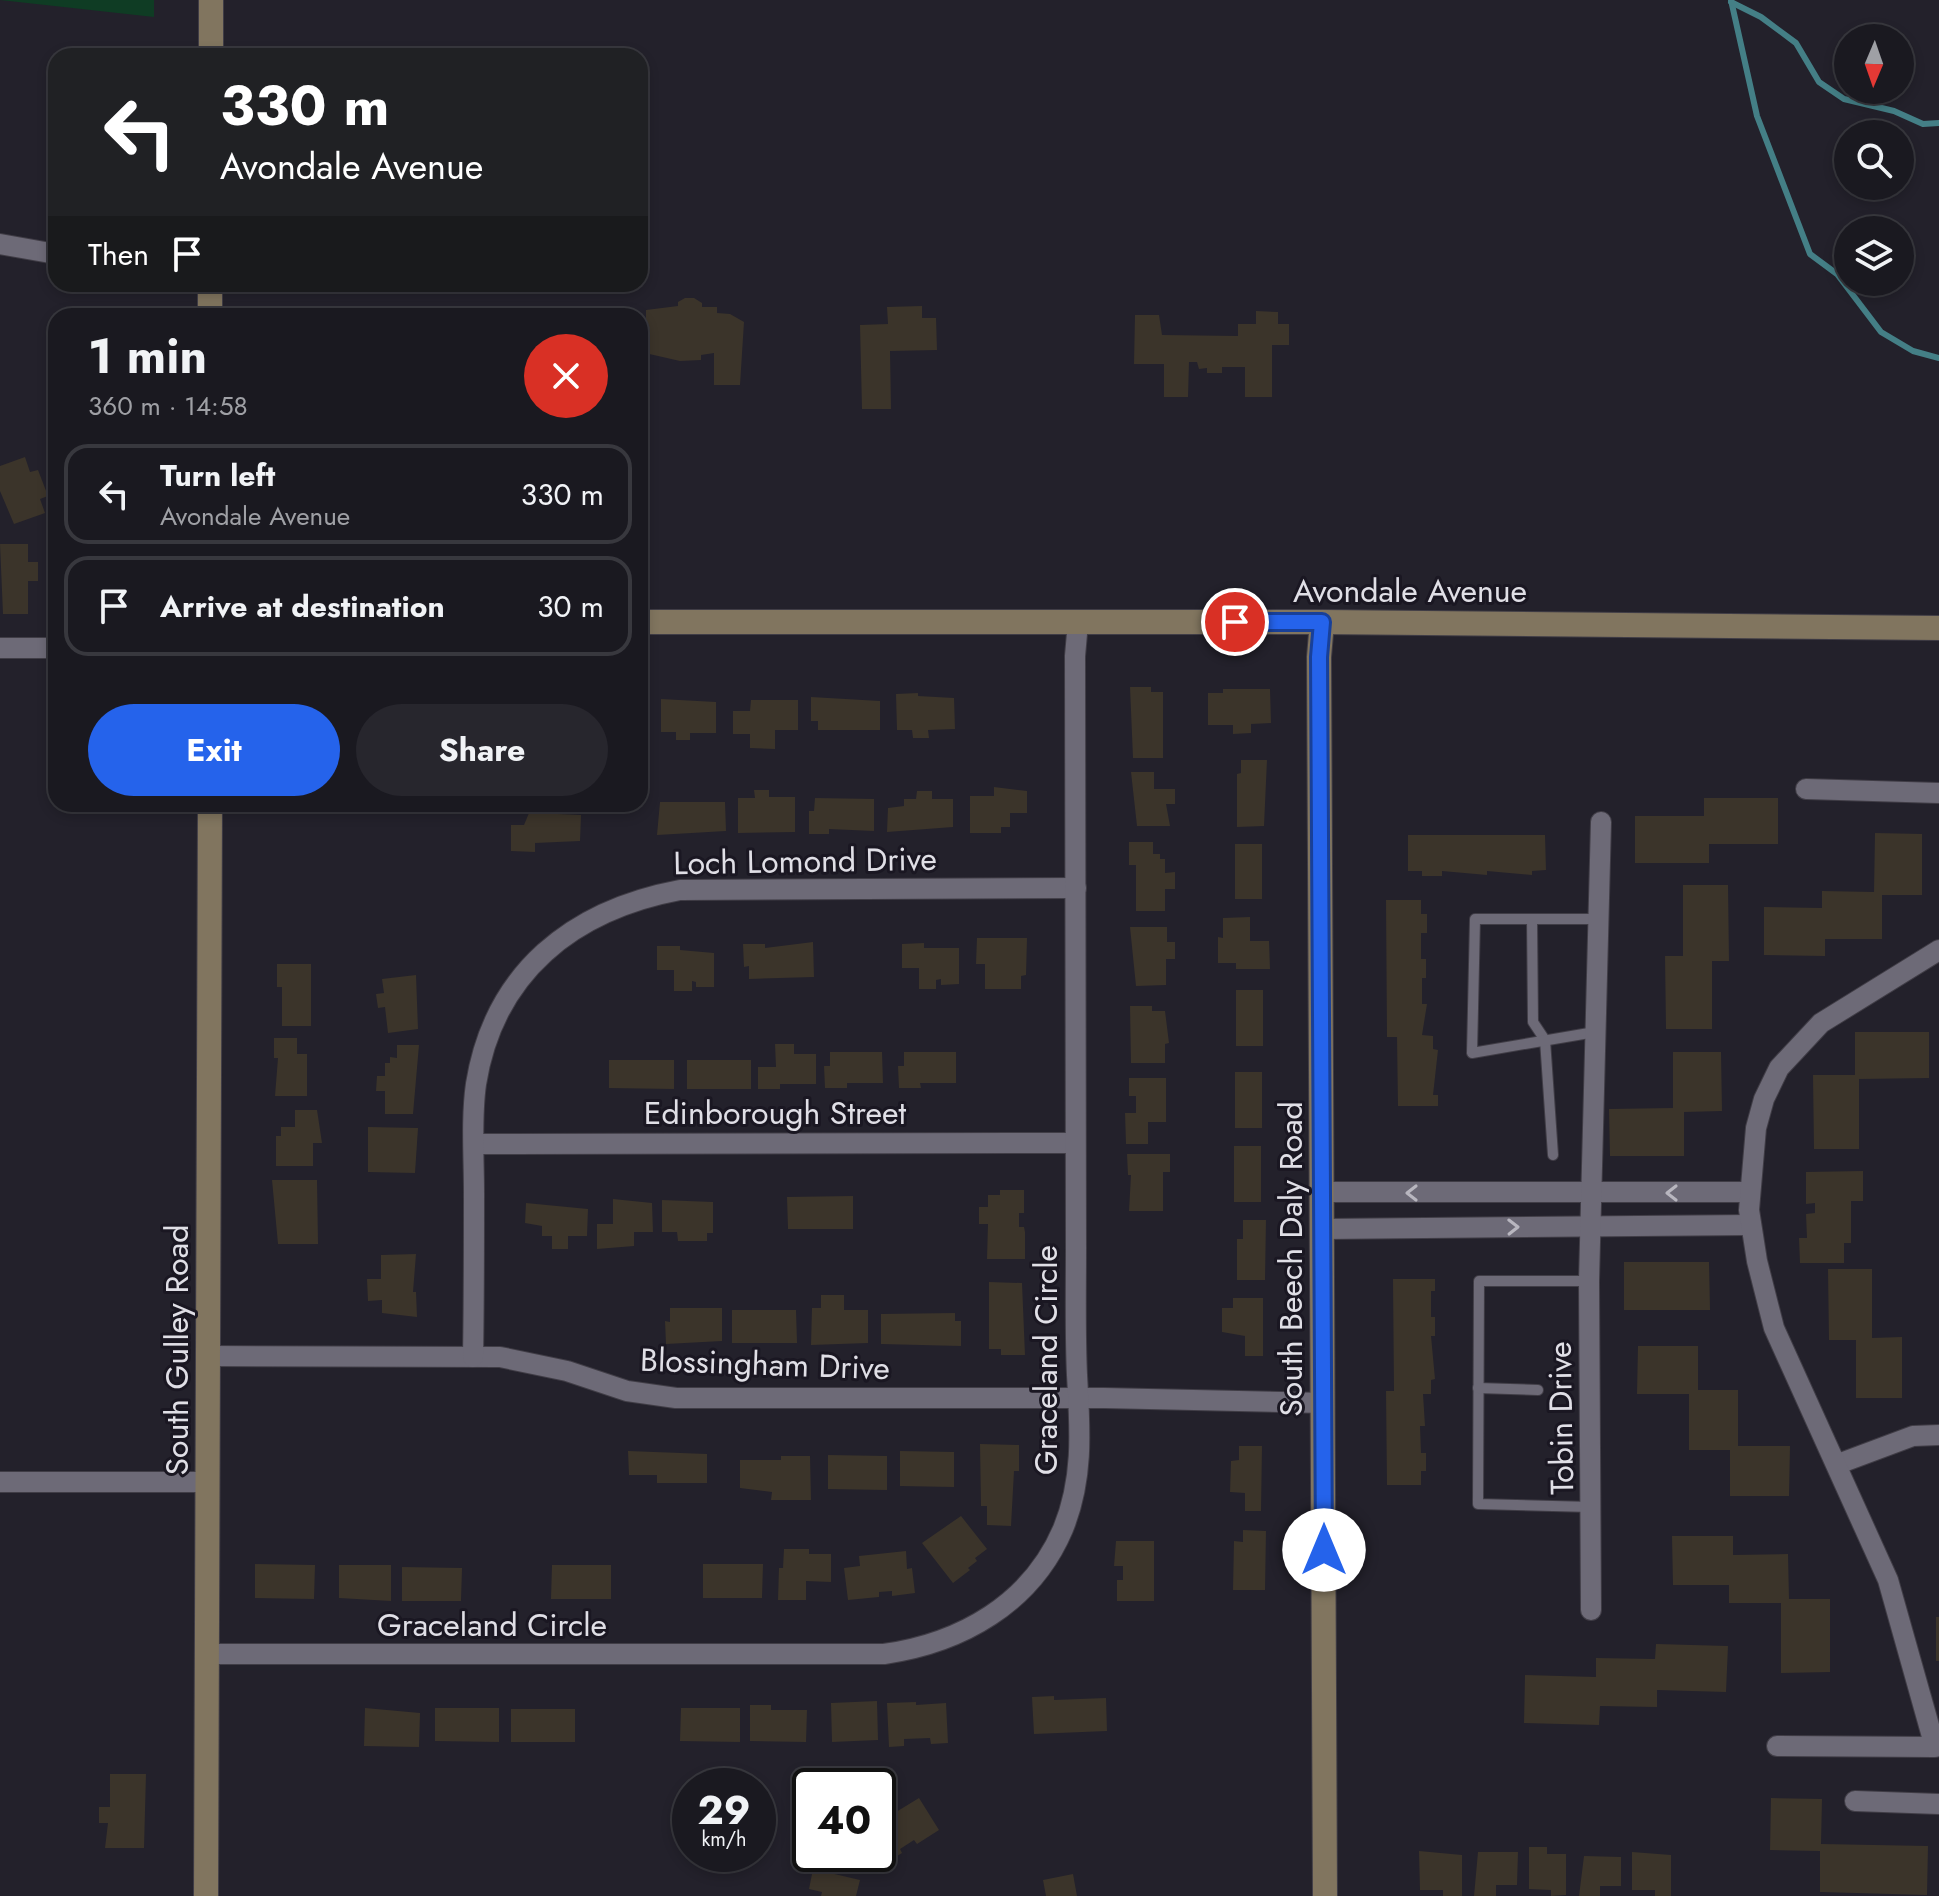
<!DOCTYPE html>
<html lang="en">
<head>
<meta charset="utf-8">
<style>
  :root { --surface:#1a1920; --page:#27262d; --text:#f1f3f6; --muted:#9fa0a5; --line:#38383e; --accent:#2563eb }
  body { margin:0; font-family:Jost,sans-serif; background:var(--page); color:var(--text); height:100vh; display:flex; flex-direction:column; font-size:30px; white-space:nowrap }
  * { box-sizing:border-box; margin:0 }
  p { font-size:26px; color:var(--muted) }
  .icon { flex:none; width:44px; height:44px; fill:none; stroke:currentColor; stroke-width:2; stroke-linecap:round; stroke-linejoin:round }
  .map { position:relative; flex:1; overflow:hidden }
  .panel { position:absolute; left:48px; top:308px; width:600px; height:504px; display:flex; flex-direction:column; background:var(--surface); border-radius:24px; box-shadow:0 4px 12px #0003,0 0 0 2px var(--line) }
  .panel>* { flex:none }
  .guide { position:absolute; left:48px; top:48px; width:600px; height:244px; border-radius:24px; box-shadow:0 4px 12px #0003,0 0 0 2px var(--line); background:#202124; color:#fff; overflow:hidden }
  .needle { width:52px; rotate:182deg }
  .controls { position:absolute; left:1834px; top:24px; display:grid; gap:16px }
  .controls a { display:grid; place-items:center; width:80px; height:80px; border-radius:50%; background:var(--surface); box-shadow:0 4px 12px #0003,0 0 0 2px var(--line); font-size:40px }
  .speed { position:absolute; left:672px; top:1768px; display:flex; gap:16px; font-size:40px; font-weight:700; text-align:center }
  .speed>* { display:grid; place-content:center; width:104px; height:104px; border-radius:50%; background:var(--surface); box-shadow:0 4px 12px #0003,0 0 0 2px var(--line); line-height:1 }
  .speed small { font-size:20px; font-weight:400 }
  .speed .limit { border:4px solid #111; border-radius:12px; background:#fff; color:#111 }
  .pin { position:absolute; display:grid; place-items:center; width:68px; height:68px; color:#fff; margin:-34px; border:4px solid #fff; border-radius:50%; box-shadow:0 2px 8px #0007 }
  .me { position:absolute; width:88px; margin:-44px; rotate:0deg; stroke-linejoin:round; filter:drop-shadow(0 0 6px #0008) }
  .turn { display:flex; align-items:center; gap:28px; height:168px; padding:0 40px; font-size:36px }
  .turn .icon { width:104px; height:104px; stroke-width:2.5 }
  .turn b { display:block; font-size:56px; line-height:68px }
  .then { display:flex; align-items:center; height:76px; padding:0 40px; background:#0003; gap:16px; font-size:30px }
  .round { display:grid; place-items:center; flex:none; width:84px; height:84px; border-radius:42px; background:var(--page) }
  .summary { display:flex; align-items:center; justify-content:space-between; height:136px; padding:0 40px }
  h1 { font-size:48px; font-weight:700; line-height:60px }
  .primary-button { display:flex; gap:16px; margin-top:auto; padding:16px 40px }
  .primary-button a { flex:1; height:92px; border-radius:48px; background:var(--accent); color:#fff; font-size:32px; font-weight:700; line-height:92px; text-align:center }
  .primary-button a+a { background:var(--page); color:var(--text) }
  ul { padding:0; list-style:none }
  li { display:flex; align-items:center; gap:24px; height:100px; margin:0 16px 12px; padding:0 24px; border:4px solid var(--line); border-radius:24px }
  li div { flex:1 }
  li b { display:block; font-size:30px }
  li em { font-style:normal }
  .map>svg:first-child { display:block }
</style>
</head>
<body>
<div class="map">
<svg width="1939" height="1896" viewBox="0 0 1939 1896">
  <rect width="100%" height="100%" fill="#23212b"/>
  <path fill="#0f3c24" d="M0,0H154V17Z"/>
  <g fill="none" stroke-linecap="round" stroke-linejoin="round">
    <g stroke="#447f86" stroke-width="6">
      <path d="M1731,0L1757,116L1810,254L1837,274L1881,332L1913,351L1939,358"/>
      <path d="M1731,2L1761,17L1796,43L1819,82L1844,99L1894,111L1923,124L1939,123"/>
    </g>
  </g>
  <g fill="#3b342a">
    <path d="M685,298H694L702,303V307H717V313L730,314L744,322L740,385H714V353L701,355V360L680,361L645,353V387H640V327L646,323V310L678,306V302Z"/>
    <path d="M922,306V318H936L937,350L890,351L891,409H862L860,325L888,324L887,307Z"/>
    <rect x="110" y="311" width="39" height="5"/>
    <path d="M321,311L368,312V316H321Z"/>
    <path d="M1256,311L1278,312V324H1289V345H1272V397H1245V367H1222V373H1207V368L1199,369L1197,362H1189L1188,397H1164V364H1134L1135,315H1159L1162,335L1238,336V324H1256Z"/>
    <path d="M25,457L30,472L38,470L48,496L40,499L45,513L14,524L0,491V466Z"/>
    <path d="M0,544H28V562H38V581H28V614H3Z"/>
    <path d="M1130,687H1151V692H1163V758H1133Z"/>
    <path d="M1223,689H1270L1271,723L1251,724V733L1233,734V725H1208V693H1223Z"/>
    <path d="M918,693V696L954,698L955,729L928,730L929,738H913L912,730H897L896,694Z"/>
    <path d="M811,697L880,701V730H818V721H811Z"/>
    <path d="M661,699L716,702V733H690V740H676V732H661Z"/>
    <path d="M751,700H798V730H775V749L750,748V734H733V711H750Z"/>
    <path d="M1241,760H1267L1264,826L1237,827V774L1241,773Z"/>
    <path d="M1131,772H1154V789H1175V804H1166L1170,826H1137Z"/>
    <path d="M994,787L1027,791V813H1010V827H1001V833H970V796H994Z"/>
    <path d="M754,790H769V797H795V832L738,833V798H755Z"/>
    <path d="M917,791H932V799H953V827L887,832L888,808L904,806V799H916Z"/>
    <path d="M815,798L874,799V831L829,829V834H809V811H814Z"/>
    <path d="M1704,798H1778V844H1709V863H1635V816H1704Z"/>
    <path d="M660,802H725L726,831L657,835Z"/>
    <path d="M543,804H558V814L581,815L580,841L535,843V852L511,851V825H524L529,813H543Z"/>
    <path d="M1875,833L1922,834V895H1882V939H1825V956L1764,955V907L1822,908V891L1874,892Z"/>
    <path d="M1408,835H1545L1546,870L1532,871V875L1487,871V875L1442,871V876H1422V871H1408Z"/>
    <path d="M1129,842H1153V854H1160V859H1165V873L1175,872V889H1165V911H1136V865H1129Z"/>
    <rect x="1235" y="844" width="27" height="55"/>
    <path d="M1683,885H1728L1729,961H1712V1029H1666L1665,956H1683Z"/>
    <path d="M1386,900H1421V914H1427V933H1421V959H1426V978H1422V1004H1427L1422,1035L1433,1036V1049L1438,1050L1433,1095H1438V1106H1398L1397,1037H1387Z"/>
    <path d="M1250,917V941H1269L1270,969H1236V963H1218V937L1223,938V918Z"/>
    <path d="M1130,927H1167V942H1175V959H1166V985L1136,986Z"/>
    <path d="M977,938H1027L1026,975L1021,976V989H985V964H976Z"/>
    <path d="M813,942L814,977L749,979V966L744,967L743,944H765V948Z"/>
    <path d="M924,943V948H959V984L941,985V979L936,980V989H919V968H902V944Z"/>
    <path d="M657,946H680V950L714,953V987H696V982L692,981V991H674V970H657Z"/>
    <path d="M277,964H311V1026H282V987H277Z"/>
    <path d="M416,975L418,1029L388,1033L385,1007L378,1008L376,994L384,993L382,979Z"/>
    <rect x="1236" y="990" width="27" height="56"/>
    <path d="M1130,1006H1152V1011H1165L1169,1043L1165,1044V1063H1131Z"/>
    <path d="M1855,1032H1929V1078L1859,1079V1149H1814L1813,1075H1855Z"/>
    <path d="M274,1038H297V1054H307V1096H275L278,1058H274Z"/>
    <path d="M775,1044H794V1054H816V1084H780V1089H758V1067H776Z"/>
    <path d="M397,1045H419L413,1114H385V1091H376L377,1076H385V1063H390V1057L397,1058Z"/>
    <path d="M830,1052H882L883,1083H847V1088H825L824,1066H830Z"/>
    <path d="M904,1052H956V1083H920L921,1088H899L898,1066H904Z"/>
    <path d="M1673,1052H1721L1722,1111L1684,1112V1156H1610L1609,1109L1673,1108Z"/>
    <path d="M609,1060H674V1089L609,1088Z"/>
    <rect x="687" y="1060" width="64" height="29"/>
    <rect x="1235" y="1072" width="27" height="56"/>
    <path d="M1129,1078H1166V1122H1148V1144H1126L1125,1113H1136V1096H1129Z"/>
    <path d="M295,1110H317L322,1143H313V1166H276V1136H281V1127H295Z"/>
    <path d="M368,1127L418,1128L415,1173L368,1172Z"/>
    <rect x="1234" y="1146" width="27" height="56"/>
    <path d="M1127,1154H1170V1172H1163V1211H1129L1131,1175H1128Z"/>
    <path d="M1863,1171V1201H1851V1243H1844V1263H1800L1799,1238H1807L1806,1214L1815,1213V1203L1806,1204V1172Z"/>
    <path d="M272,1180H317L318,1244H278Z"/>
    <path d="M1000,1190H1024V1213H1019V1227H1024L1025,1232V1259H987L988,1224H979V1207H988V1195H1000Z"/>
    <path d="M853,1196V1229H788L787,1197Z"/>
    <path d="M613,1199L652,1203L653,1232H634V1246L597,1249V1224H613Z"/>
    <path d="M662,1200L713,1202V1233H707V1241H678L677,1232H662Z"/>
    <path d="M526,1203L588,1209L587,1236H568V1249H552V1236H542V1226L525,1223Z"/>
    <path d="M1243,1220H1266L1265,1280H1237V1239H1243Z"/>
    <path d="M416,1254L413,1292H416L417,1317L382,1313V1300L368,1301L367,1279H381V1255Z"/>
    <path d="M1624,1262H1709L1710,1310H1624Z"/>
    <path d="M1828,1269H1872V1338L1902,1337V1398H1856V1340H1829Z"/>
    <path d="M1393,1279H1435V1291H1431V1317H1435V1336H1431L1435,1379L1431,1380V1394H1423L1425,1426H1420L1421,1453H1426V1471H1421V1485H1387L1386,1391H1394Z"/>
    <path d="M989,1282L1022,1283L1025,1355H1001V1349H989Z"/>
    <path d="M821,1295H844V1310H868V1343L811,1345L812,1308H821Z"/>
    <path d="M1233,1298H1263V1356H1245V1336L1222,1332V1308H1233Z"/>
    <path d="M670,1308H722V1341L666,1344L665,1321L670,1322Z"/>
    <path d="M732,1310H796L797,1343H732Z"/>
    <path d="M955,1313V1321H961V1346L881,1344V1314Z"/>
    <path d="M1638,1346H1698V1390H1738V1446H1790L1789,1496H1730V1450H1689V1394H1637Z"/>
    <path d="M980,1444L1019,1445V1471H1014L1011,1526L987,1525V1506H981Z"/>
    <path d="M1239,1446H1262L1261,1511H1245V1493L1230,1492L1231,1461L1239,1460Z"/>
    <path d="M628,1451L707,1454V1483H657V1475H629Z"/>
    <path d="M900,1451L954,1452V1487L900,1486Z"/>
    <path d="M828,1455L887,1456V1490L828,1489Z"/>
    <path d="M781,1456H810L811,1500H771L772,1492L740,1488V1460H781Z"/>
    <path d="M961,1516L987,1549L975,1558L977,1561L968,1568L970,1570L953,1583L922,1543Z"/>
    <path d="M1243,1530L1266,1531L1265,1590H1233L1234,1541L1243,1542Z"/>
    <path d="M1672,1536H1733V1555L1788,1554L1789,1599H1830V1672L1781,1673V1603H1729V1585H1673Z"/>
    <path d="M1116,1541H1154V1601H1117V1580H1123V1566H1114Z"/>
    <path d="M784,1549H809V1554H831V1582L806,1581V1600H778L779,1568H783Z"/>
    <path d="M906,1551L907,1569L912,1568L915,1593L892,1596V1591L879,1592V1597L848,1600L844,1568L860,1566L859,1556Z"/>
    <path d="M255,1564L315,1565L314,1599L255,1598Z"/>
    <path d="M703,1564H763L762,1598H703Z"/>
    <path d="M339,1565H391V1601L339,1598Z"/>
    <path d="M552,1565H611V1599H551Z"/>
    <path d="M402,1567L462,1568L461,1601H402Z"/>
    <rect x="1936" y="1617" width="3" height="44"/>
    <path d="M1656,1644L1728,1646L1726,1692L1657,1690V1707L1600,1706L1599,1725L1524,1723L1525,1675L1596,1677V1658L1655,1659Z"/>
    <path d="M1054,1696V1700L1106,1698L1107,1731L1034,1734L1032,1697Z"/>
    <path d="M877,1701L878,1740L832,1742L831,1703Z"/>
    <path d="M916,1702V1705L946,1703L948,1743L931,1744L930,1738L904,1739V1746L889,1747L887,1703Z"/>
    <path d="M750,1705H771V1710H807L806,1742L750,1741Z"/>
    <path d="M365,1708L420,1713L419,1747L364,1746Z"/>
    <path d="M435,1708H499V1742L435,1741Z"/>
    <path d="M681,1708H740V1742L680,1741Z"/>
    <rect x="511" y="1709" width="64" height="33"/>
    <path d="M110,1774H146L144,1848H105L108,1823H99V1807H110Z"/>
    <path d="M919,1798L939,1830L917,1844L914,1840L900,1849L902,1853L877,1868L868,1854H878V1823Z"/>
    <path d="M1771,1798L1822,1799L1821,1844L1928,1846L1927,1895L1820,1892V1851L1770,1850Z"/>
    <path d="M1529,1847H1547V1854H1566V1895L1551,1896V1890L1529,1889Z"/>
    <path d="M1419,1851L1462,1855V1896H1443V1890H1420Z"/>
    <path d="M1478,1852H1518L1517,1885H1496V1896H1474Z"/>
    <path d="M1632,1852L1671,1855V1896H1655V1890H1632Z"/>
    <path d="M1584,1856L1621,1857V1886H1600V1896H1579Z"/>
    <path d="M813,1869L860,1880L856,1896H821L822,1892L809,1889Z"/>
    <path d="M1073,1874L1077,1896H1046L1043,1880Z"/>
  </g>
  <g fill="none" stroke-linecap="round" stroke-linejoin="round">
    <g stroke="#403d46" stroke-width="12">
      <g id="lane">
        <path d="M1532,919L1533,1022L1545,1040L1553,1155"/>
        <path d="M1595,1032L1472,1053L1475,919H1598"/>
        <path d="M1589,1281H1479L1478,1504L1591,1507"/>
        <path d="M1478,1388L1538,1390"/>
      </g>
    </g>
    <g stroke="#403d46" stroke-width="22">
      <g id="street">
        <path d="M0,244L56,254"/>
        <path d="M0,648H56"/>
        <path d="M1806,789L1939,793"/>
        <path d="M474,1144L1075,1143"/>
        <path d="M1323,1192H1750"/>
        <path d="M1323,1229L1750,1225"/>
        <path d="M209,1356L500,1357L567,1371L627,1391L676,1398H1104L1324,1403"/>
        <path d="M473,1357C474,1302 474,1248 474,1193C474,1157 471,1119 476,1084C494,972 573,910 680,890L1076,888"/>
        <path d="M1838,1464L1913,1436L1939,1435"/>
        <path d="M0,1482H209"/>
        <path d="M1591,1610L1589,1281L1601,822"/>
        <path d="M209,1654H884C961,1643 1031,1604 1063,1529C1084,1478 1080,1428 1077,1375C1075,1333 1076,1290 1076,1248C1075,1051 1075,854 1075,656L1078,622"/>
        <path d="M1777,1746L1935,1747L1888,1580L1774,1328L1757,1261L1749,1210L1756,1128L1764,1099L1779,1068L1821,1023L1939,950"/>
        <path d="M1855,1801L1939,1804"/>
      </g>
    </g>
    <g stroke="#403d46" stroke-width="26">
      <g id="secondary">
        <path d="M211,56V0"/>
        <path d="M210,284V316"/>
        <path d="M640,622H1322L1939,628"/>
        <path d="M1322,622L1319,657L1325,1896"/>
        <path d="M206,1896L210,804"/>
      </g>
    </g>
    <use href="#lane" stroke="#6d6a77" stroke-width="10"/>
    <use href="#street" stroke="#6d6a77" stroke-width="20"/>
    <use href="#secondary" stroke="#81755f" stroke-width="24"/>
  </g>
  <defs><path id="oneway-chevron" d="M-2-3.5L2.5 0L-2 3.5" fill="none" stroke-width="1.6" stroke-linecap="round" stroke-linejoin="round" transform="scale(2)"/></defs>
  <g stroke="#b8b6bf">
    <use href="#oneway-chevron" transform="translate(1412 1193) rotate(-180)"/>
    <use href="#oneway-chevron" transform="translate(1672 1193) rotate(180)"/>
    <use href="#oneway-chevron" transform="translate(1513 1227) rotate(-1)"/>
  </g>
  <g fill="none" stroke-linecap="round" stroke-linejoin="round">
    <g stroke="#184099" stroke-width="20">
      <path id="route" d="M1235,622H1322L1319,657L1324,1550"/>
    </g>
    <use href="#route" stroke="#2563eb" stroke-width="14"/>
  </g>
  <g text-anchor="middle" dominant-baseline="central" stroke-width="6" stroke-linejoin="round" paint-order="stroke">
    <g font-size="32" fill="#e0dfe6" stroke="#1a1722">
      <text x="1410" y="591">Avondale Avenue</text>
      <text transform="translate(805 861) rotate(-1)">Loch Lomond Drive</text>
      <text x="775" y="1113">Edinborough Street</text>
      <text transform="translate(1291 1259) rotate(-90)">South Beech Daly Road</text>
      <text transform="translate(177 1350) rotate(-90)">South Gulley Road</text>
      <text transform="translate(1046 1360) rotate(-90)">Graceland Circle</text>
      <text transform="translate(765 1364) rotate(2)">Blossingham Drive</text>
      <text transform="translate(1561 1418) rotate(-91)">Tobin Drive</text>
      <text x="492" y="1625">Graceland Circle</text>
    </g>
  </g>
</svg>
<div class="controls">
<a><svg class="needle" viewBox="-14 -14 28 28"><path d="M0-13l5 13h-10z" fill="#e53935"/><path d="M0 13l5-13h-10z" fill="#9fa0a5"/></svg></a>
<a><svg class="icon" aria-label="search" viewBox="0 0 24 24"><circle cx="10" cy="10" r="6"/><path d="M15 15l6 6"/></svg></a>
<a><svg class="icon" aria-label="layers" viewBox="0 0 24 24"><path d="M12 4l9 5-9 5-9-5zM3 14l9 5 9-5"/></svg></a>
</div>
<div class="speed"><div>29<small>km/h</small></div><div class="limit">40</div></div>
<div class="pin" style="left:1235px;top:622px;background:#d93025"><svg class="icon" aria-label="arrive" viewBox="0 0 24 24"><path d="M6 21V4h12l-3 4 3 4H6"/></svg></div>
<svg class="me" style="left:1324px;top:1550px" viewBox="-20 -20 40 40"><circle r="19" fill="#fff"/><path d="M0-13L10 11 0 6-10 11z" fill="#2563eb"/></svg>
<div class="guide">
<div class="turn"><svg class="icon" aria-label="left" viewBox="0 0 24 24"><path d="M17 20v-9H6M10 6l-5 5 5 5"/></svg><div><b>330 m</b>Avondale Avenue</div></div>
<div class="then">Then<svg class="icon" aria-label="arrive" viewBox="0 0 24 24"><path d="M6 21V4h12l-3 4 3 4H6"/></svg></div>
</div>
<section class="panel">
<div class="summary"><div><h1>1 min</h1><p>360 m · 14:58</p></div><a class="round" style="background:#d93025;color:#fff"><svg class="icon" aria-label="close" viewBox="0 0 24 24"><path d="M6 6l12 12M18 6L6 18"/></svg></a></div>
<ul>
<li><svg class="icon" aria-label="left" viewBox="0 0 24 24"><path d="M17 20v-9H6M10 6l-5 5 5 5"/></svg><div><b>Turn left</b><p>Avondale Avenue</p></div><em>330 m</em></li>
<li><svg class="icon" aria-label="arrive" viewBox="0 0 24 24"><path d="M6 21V4h12l-3 4 3 4H6"/></svg><div><b>Arrive at destination</b></div><em>30 m</em></li>
</ul>
<div class="primary-button"><a>Exit</a><a>Share</a></div>
</section>
</div>
</body>
</html>
